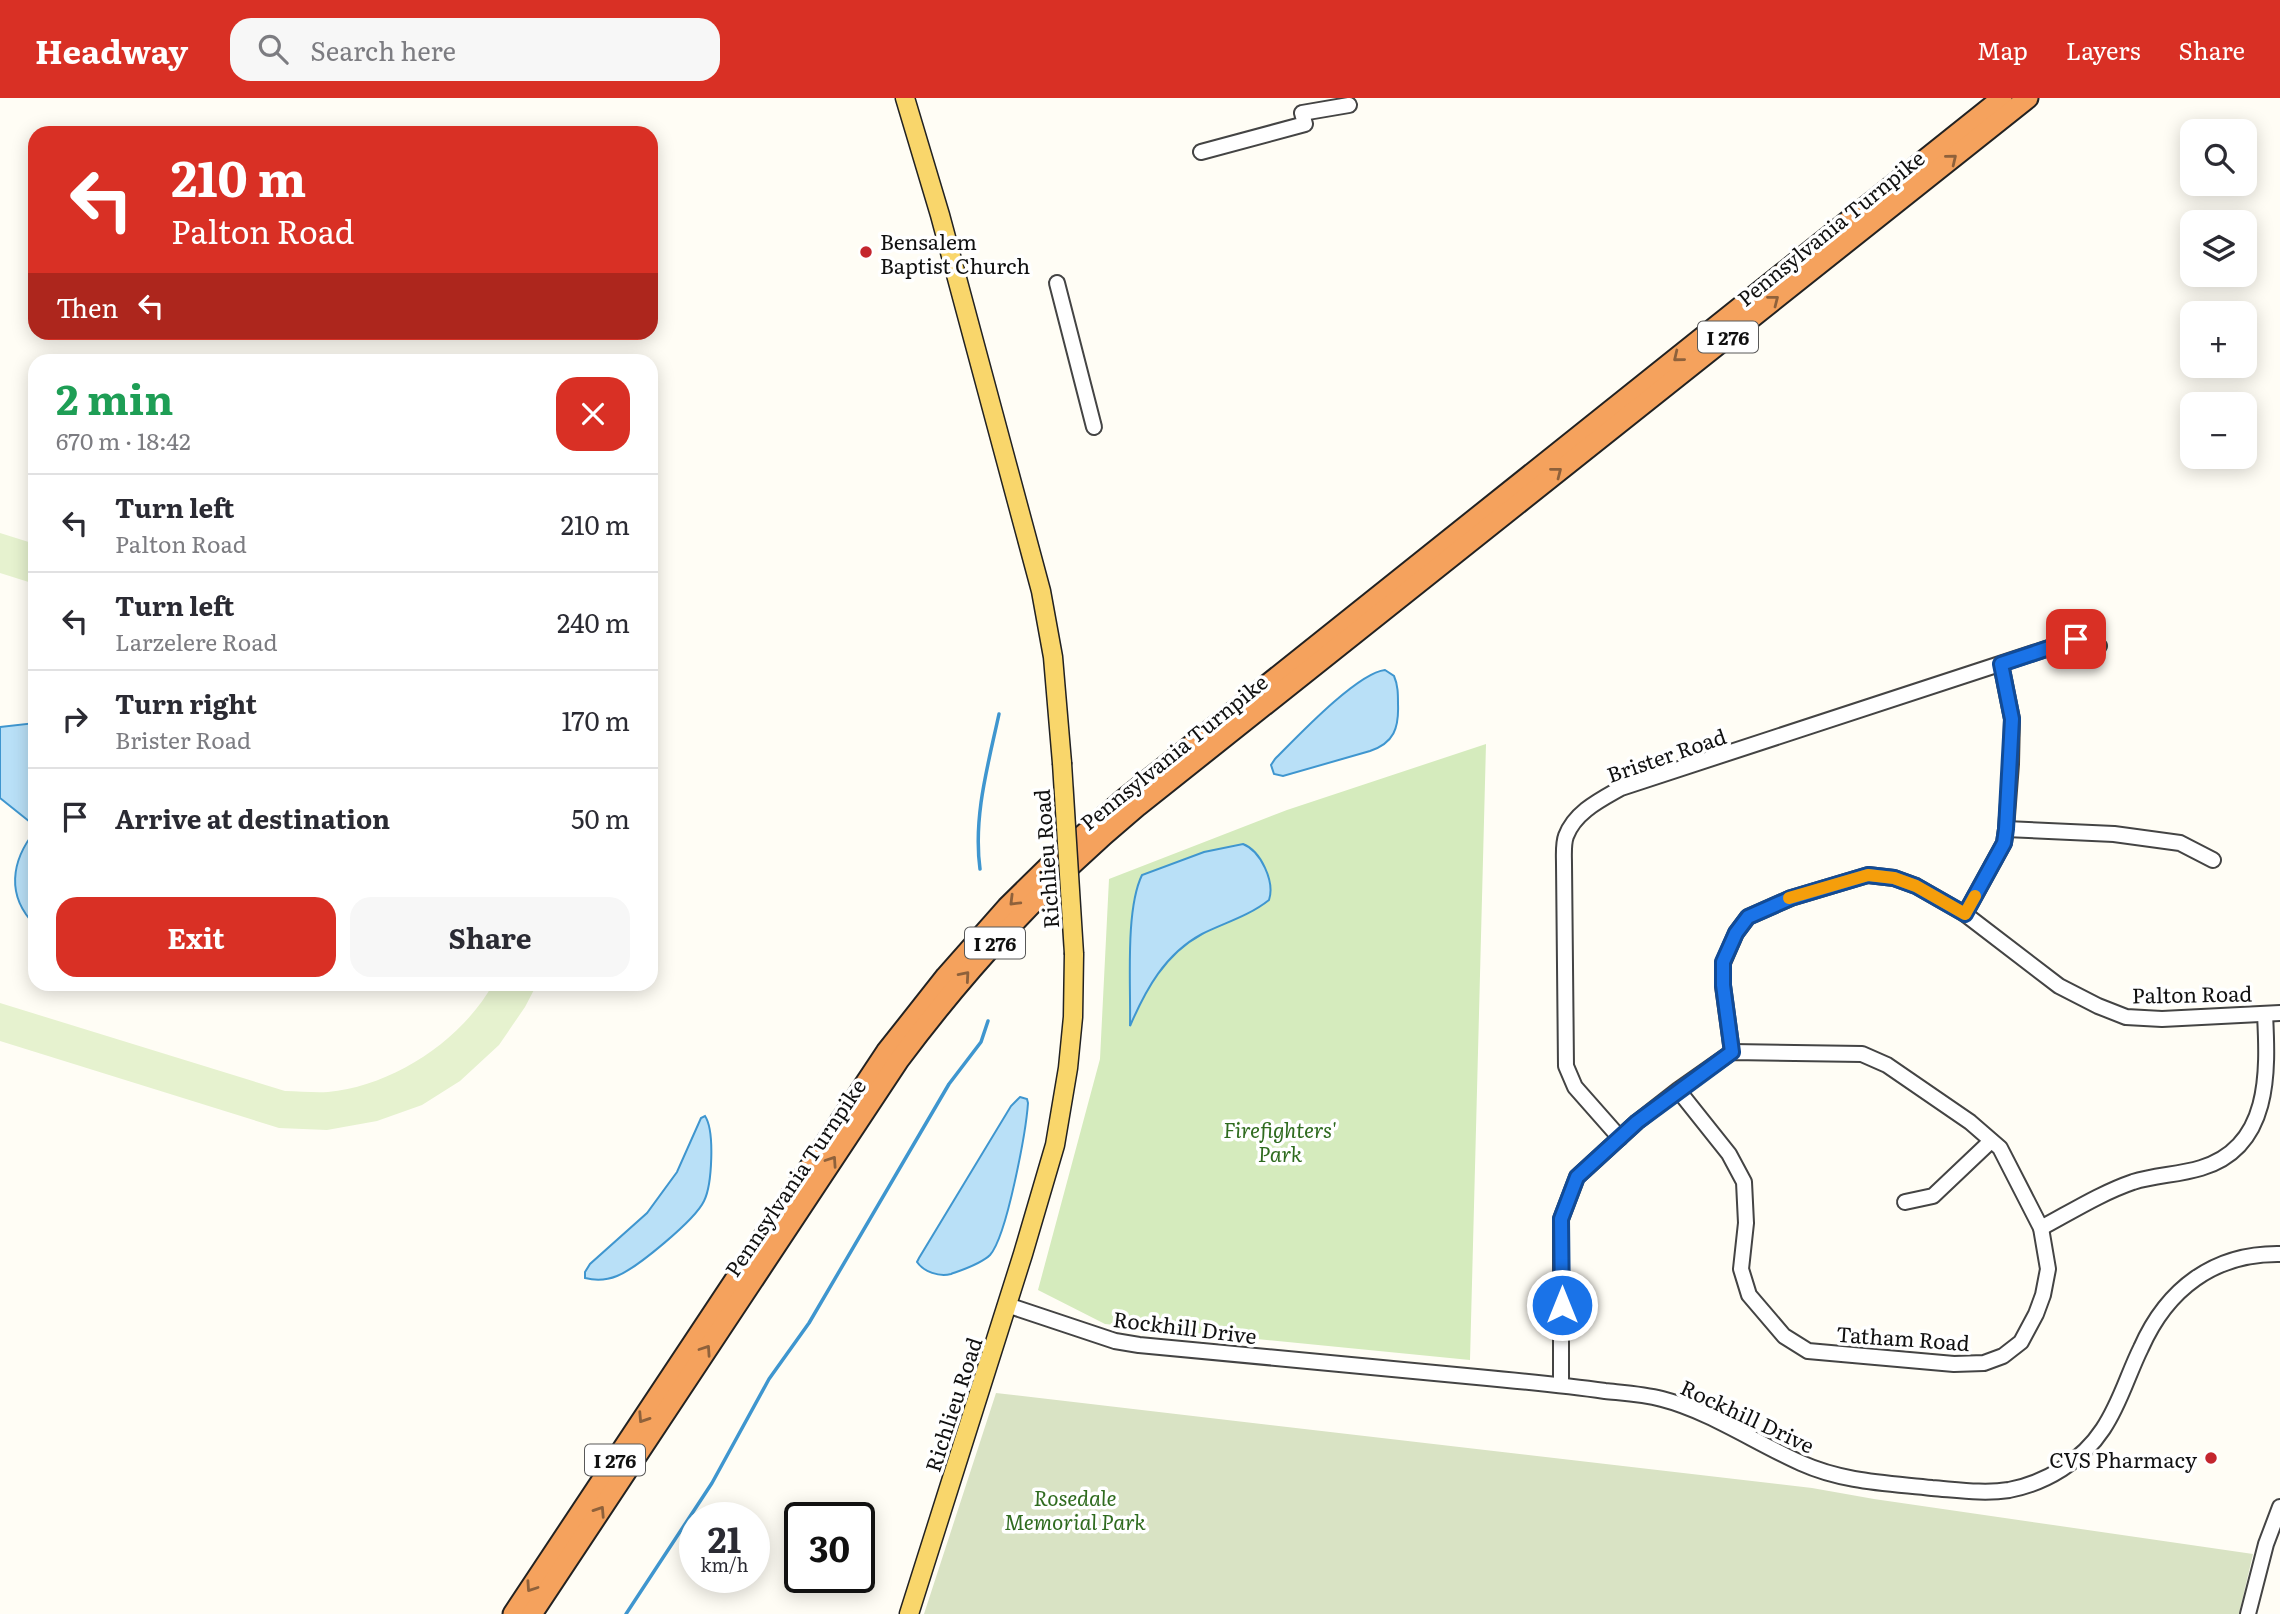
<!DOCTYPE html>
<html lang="en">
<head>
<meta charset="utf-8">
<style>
  :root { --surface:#fff; --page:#f7f7f7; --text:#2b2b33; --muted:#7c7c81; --line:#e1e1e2; --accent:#d93025 }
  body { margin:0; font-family:Literata,serif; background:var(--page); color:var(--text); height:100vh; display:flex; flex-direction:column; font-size:26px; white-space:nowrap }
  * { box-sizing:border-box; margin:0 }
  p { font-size:23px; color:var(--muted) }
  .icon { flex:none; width:38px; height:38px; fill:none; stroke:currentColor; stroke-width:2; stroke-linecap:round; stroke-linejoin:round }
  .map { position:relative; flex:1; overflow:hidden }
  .side { position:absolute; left:28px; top:256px; width:630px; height:637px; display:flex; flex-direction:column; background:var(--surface); border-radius:21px; box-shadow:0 4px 18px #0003 }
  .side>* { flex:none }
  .guide { position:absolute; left:28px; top:28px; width:630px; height:214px; border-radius:21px; box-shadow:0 4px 18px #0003; background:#d93025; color:#fff; overflow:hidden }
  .tools { position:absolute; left:2180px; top:21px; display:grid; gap:14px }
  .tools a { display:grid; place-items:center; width:77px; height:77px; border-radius:14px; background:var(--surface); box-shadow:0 4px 18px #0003; font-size:35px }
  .speed { position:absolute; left:679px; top:1404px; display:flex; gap:14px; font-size:35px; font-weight:700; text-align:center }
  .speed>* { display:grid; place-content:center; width:91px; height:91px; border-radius:50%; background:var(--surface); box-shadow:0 4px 18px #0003; line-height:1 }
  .speed small { font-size:18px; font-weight:400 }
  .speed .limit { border:4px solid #111; border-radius:10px; background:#fff; color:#111 }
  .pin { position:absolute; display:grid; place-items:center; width:60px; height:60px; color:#fff; margin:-30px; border-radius:14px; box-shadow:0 4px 10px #0006 }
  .me { position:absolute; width:77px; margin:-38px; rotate:0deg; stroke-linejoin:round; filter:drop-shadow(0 0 5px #0008) }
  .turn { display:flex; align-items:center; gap:24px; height:147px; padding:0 28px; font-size:32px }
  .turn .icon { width:91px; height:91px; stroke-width:2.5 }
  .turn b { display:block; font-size:49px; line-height:60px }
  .then { display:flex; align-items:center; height:66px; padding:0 28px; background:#0003; gap:14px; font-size:26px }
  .round { display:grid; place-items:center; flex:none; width:74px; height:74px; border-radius:21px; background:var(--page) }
  .head { display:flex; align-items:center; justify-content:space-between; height:119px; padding:0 28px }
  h1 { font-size:42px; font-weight:700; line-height:52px; color:#1e9e55 }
  .button { display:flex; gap:14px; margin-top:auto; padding:14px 28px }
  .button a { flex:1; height:80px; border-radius:21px; background:var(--accent); color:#fff; font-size:28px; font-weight:700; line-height:80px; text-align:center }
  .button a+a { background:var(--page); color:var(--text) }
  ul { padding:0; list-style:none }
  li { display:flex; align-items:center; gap:21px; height:98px; padding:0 28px; border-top:2px solid var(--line) }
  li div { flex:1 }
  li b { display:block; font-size:26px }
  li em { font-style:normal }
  header { display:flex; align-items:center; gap:42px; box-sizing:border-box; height:98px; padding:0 35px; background:var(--accent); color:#fff }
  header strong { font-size:33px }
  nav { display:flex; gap:38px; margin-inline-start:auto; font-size:24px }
  .search { width:490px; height:63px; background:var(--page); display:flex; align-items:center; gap:18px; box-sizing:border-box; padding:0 24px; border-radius:21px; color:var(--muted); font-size:26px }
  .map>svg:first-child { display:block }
</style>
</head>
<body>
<header>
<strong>Headway</strong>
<div class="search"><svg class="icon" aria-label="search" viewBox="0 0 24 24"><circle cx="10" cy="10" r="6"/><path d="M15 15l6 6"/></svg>Search here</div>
<nav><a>Map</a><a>Layers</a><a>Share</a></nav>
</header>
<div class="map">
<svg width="2280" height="1516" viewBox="0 0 2280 1516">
  <rect width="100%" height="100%" fill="#fffdf5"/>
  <path fill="#d5ebbd" d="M1486,646L1470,1262L1105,1226L1038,1192L1100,961L1109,781L1287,712Z"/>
  <path fill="#d9e3c4" d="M996,1295L1812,1390L1874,1401L2253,1456L2239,1516H924Z"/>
  <g fill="#e6f2cf">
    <path d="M0,435L35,446V486L0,475Z"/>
    <path d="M493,886H537L525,909L499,947L460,983L422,1007L377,1023L327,1032L279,1030L0,943V905L285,993C299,993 314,995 328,994C393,988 462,942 493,886Z"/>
  </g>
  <g fill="#b9e0f7" stroke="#3f96cf" stroke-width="2">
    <path d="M1385,572L1394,578C1398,587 1398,596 1398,606C1399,630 1394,645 1370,653L1283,678L1274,676L1271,667L1275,661C1296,640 1357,575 1385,572Z"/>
    <path d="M35,625V723L30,724L0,700V629Z"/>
    <path d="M35,733V827C6,798 11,763 35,733Z"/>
    <path d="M1243,746C1261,753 1275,784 1269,802C1249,818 1224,825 1202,836C1165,856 1146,891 1130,928C1131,888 1125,812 1142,777L1204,754Z"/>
    <path d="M1020,999L1027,1001L1028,1005C1026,1033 1007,1138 990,1157C981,1166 962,1172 951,1176C939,1179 924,1174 917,1164L919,1160L1011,1008Z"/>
    <path d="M705,1018C715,1033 712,1087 704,1103C695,1122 637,1170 617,1178C607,1182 597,1183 585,1180V1174L590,1166L647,1115L677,1074L701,1020Z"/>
  </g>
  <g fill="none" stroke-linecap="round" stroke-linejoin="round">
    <g stroke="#3f96cf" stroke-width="3.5">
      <path d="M980,771C973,719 988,667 999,616"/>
      <path d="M626,1516L712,1385L769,1281L809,1225L949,986L981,944L988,923"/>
    </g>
    <g stroke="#444" stroke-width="18">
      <g id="minor">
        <path d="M1201,54L1305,26L1302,15L1349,7"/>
        <path d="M1057,185L1094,329"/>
        <path d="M2006,731L2114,736L2180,745L2213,762"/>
        <path d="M1965,816L2004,745L2006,731L2011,666L2012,621L2001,566"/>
        <path d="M1732,954L1723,888V865L1736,835L1748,819L1791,800L1868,777L1894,780L1916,788L1965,816L2059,888L2098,908L2126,919L2162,921L2280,915"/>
        <path d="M1620,1040L1575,989L1566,968L1564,766C1564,757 1563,746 1566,738C1575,714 1600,702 1621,690L2076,541L2099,548"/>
        <path d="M1905,1104L1933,1098L1991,1043"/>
        <path d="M2041,1130C2071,1114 2101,1095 2133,1084C2155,1077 2178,1077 2201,1070C2271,1049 2268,974 2265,916"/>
        <path d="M1007,1207L1115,1243L1139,1247C1252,1258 1365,1268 1477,1279C1520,1283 1562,1287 1605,1293C1624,1295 1643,1296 1662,1301C1709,1313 1756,1345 1801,1365C1843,1384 1887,1385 1932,1390C1958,1392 1984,1396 2009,1392C2046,1385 2082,1363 2103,1331C2120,1306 2128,1276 2141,1250C2167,1191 2214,1155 2280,1156"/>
        <path d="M1561,1287V1121L1577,1079L1637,1024L1678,992L1732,954L1862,956L1887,967L1970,1024L2000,1050L2041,1130L2048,1171L2043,1197L2036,1216L2021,1244L2003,1258L1984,1265L1954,1266L1808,1253L1784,1238L1749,1197L1741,1171L1746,1125L1744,1084L1729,1056L1678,992"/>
        <path d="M2248,1516L2266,1446L2280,1409"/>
      </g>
    </g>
    <g stroke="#222" stroke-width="21">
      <g id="major">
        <path d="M905,0L940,117L1041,493L1053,559L1062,665"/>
        <path d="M909,1516L1023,1156L1055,1047L1068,970L1073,919L1074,856"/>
      </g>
    </g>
    <g stroke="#222" stroke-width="23">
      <g id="highway">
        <path d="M513,1516L886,954L946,878L1007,809L1058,759L1124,701L2002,0"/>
        <path d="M532,1516L899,962C969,868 1048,783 1138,708L2028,0"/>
      </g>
    </g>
    <use href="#minor" stroke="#fff" stroke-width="14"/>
    <use href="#major" stroke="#f9d66b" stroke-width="18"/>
    <use href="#highway" stroke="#f5a25d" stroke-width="19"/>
    <g stroke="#222" stroke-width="21" stroke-linecap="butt">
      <path id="major-bridge" d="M1062,665L1074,856"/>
    </g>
    <use href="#major-bridge" stroke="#f9d66b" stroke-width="18"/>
  </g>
  <defs><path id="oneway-chevron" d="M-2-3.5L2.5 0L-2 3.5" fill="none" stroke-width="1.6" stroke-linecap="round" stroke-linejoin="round" transform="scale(1.75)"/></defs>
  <g stroke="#8e613b">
    <use href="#oneway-chevron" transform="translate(1952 61) rotate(-39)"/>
    <use href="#oneway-chevron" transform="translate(1774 202) rotate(-38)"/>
    <use href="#oneway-chevron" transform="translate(1678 259) rotate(141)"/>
    <use href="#oneway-chevron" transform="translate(1557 374) rotate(-38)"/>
    <use href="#oneway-chevron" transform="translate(1014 803) rotate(135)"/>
    <use href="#oneway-chevron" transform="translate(965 878) rotate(-49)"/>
    <use href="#oneway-chevron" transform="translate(832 1063) rotate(-56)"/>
    <use href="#oneway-chevron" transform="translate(706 1252) rotate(-56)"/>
    <use href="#oneway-chevron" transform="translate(643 1320) rotate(123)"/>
    <use href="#oneway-chevron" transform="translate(600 1413) rotate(-57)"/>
    <use href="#oneway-chevron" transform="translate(531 1489) rotate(124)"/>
  </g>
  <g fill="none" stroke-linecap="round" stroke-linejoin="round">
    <g stroke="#114b97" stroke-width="18">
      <path id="route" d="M1562,1207L1561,1121L1577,1079L1637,1024L1732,954L1723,887V864L1736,835L1748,819L1791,800L1868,777L1894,780L1916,788L1965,816L2004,745L2006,731L2012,621L2001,566L2076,541"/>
    </g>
    <use href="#route" stroke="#1a73e8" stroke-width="12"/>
    <path stroke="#f59e0b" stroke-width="12" d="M1789,800L1868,777L1894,780L1916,788L1965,816L1975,798"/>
  </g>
  <g fill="#c4262e" stroke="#fff" stroke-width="2.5">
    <circle cx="866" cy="154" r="7"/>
    <circle cx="2211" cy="1360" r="7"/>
  </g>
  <g text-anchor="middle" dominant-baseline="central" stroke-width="7" stroke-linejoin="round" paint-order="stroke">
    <g fill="#fff" stroke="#585858" stroke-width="2">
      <rect x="1698" y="223.5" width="60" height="31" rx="5"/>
      <rect x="965" y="829.5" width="60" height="31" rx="5"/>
      <rect x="585" y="1346.5" width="60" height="31" rx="5"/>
    </g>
    <g font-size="19" font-weight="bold" fill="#111">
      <text x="1728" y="239">I 276</text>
      <text x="995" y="845">I 276</text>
      <text x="615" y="1362">I 276</text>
    </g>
    <g font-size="21" fill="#111" stroke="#fff">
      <text transform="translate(1830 129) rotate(-39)">Pennsylvania Turnpike</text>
      <text transform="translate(1173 653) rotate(-39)">Pennsylvania Turnpike</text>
      <text transform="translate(1666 656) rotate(-19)">Brister Road</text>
      <text transform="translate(1045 761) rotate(-94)">Richlieu Road</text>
      <text transform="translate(2192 895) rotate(-1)">Palton Road</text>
      <text transform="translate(794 1079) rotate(-56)">Pennsylvania Turnpike</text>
      <text transform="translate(1185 1228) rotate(7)">Rockhill Drive</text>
      <text transform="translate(1903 1239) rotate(4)">Tatham Road</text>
      <text transform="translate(952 1306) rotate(-72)">Richlieu Road</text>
      <text transform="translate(1748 1317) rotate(25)">Rockhill Drive</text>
    </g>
    <g font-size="21" fill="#111" stroke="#fff" text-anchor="start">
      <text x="880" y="142">Bensalem<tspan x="880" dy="24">Baptist Church</tspan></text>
      <text x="2197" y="1360" text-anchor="end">CVS Pharmacy</text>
    </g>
    <g font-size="21" font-style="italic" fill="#2f6b1f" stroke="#fff">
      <text x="1280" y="1030">Firefighters'<tspan x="1280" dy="24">Park</tspan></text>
      <text x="1075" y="1398">Rosedale<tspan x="1075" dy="24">Memorial Park</tspan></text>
    </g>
  </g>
</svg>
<div class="tools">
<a><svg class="icon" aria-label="search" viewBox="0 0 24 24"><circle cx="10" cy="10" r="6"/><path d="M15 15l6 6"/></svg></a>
<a><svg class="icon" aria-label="layers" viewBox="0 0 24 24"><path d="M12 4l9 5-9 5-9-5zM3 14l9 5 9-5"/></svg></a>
<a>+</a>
<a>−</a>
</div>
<div class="speed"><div>21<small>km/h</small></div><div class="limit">30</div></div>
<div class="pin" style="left:2076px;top:541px;background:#d93025"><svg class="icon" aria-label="arrive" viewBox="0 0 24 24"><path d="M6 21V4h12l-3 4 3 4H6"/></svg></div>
<svg class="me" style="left:1562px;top:1207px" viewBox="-20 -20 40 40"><circle r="17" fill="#1a73e8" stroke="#fff" stroke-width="3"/><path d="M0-11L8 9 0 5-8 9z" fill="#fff"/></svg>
<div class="guide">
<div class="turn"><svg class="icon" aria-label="left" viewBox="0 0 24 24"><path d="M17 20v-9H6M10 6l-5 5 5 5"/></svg><div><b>210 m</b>Palton Road</div></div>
<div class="then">Then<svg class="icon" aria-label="left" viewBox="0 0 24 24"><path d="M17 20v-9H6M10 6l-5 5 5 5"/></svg></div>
</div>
<section class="side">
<div class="head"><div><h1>2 min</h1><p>670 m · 18:42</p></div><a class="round" style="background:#d93025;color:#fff"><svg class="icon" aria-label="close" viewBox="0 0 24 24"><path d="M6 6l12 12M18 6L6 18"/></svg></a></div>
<ul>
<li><svg class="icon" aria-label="left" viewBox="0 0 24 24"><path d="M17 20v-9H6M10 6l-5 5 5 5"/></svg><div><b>Turn left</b><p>Palton Road</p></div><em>210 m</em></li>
<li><svg class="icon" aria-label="left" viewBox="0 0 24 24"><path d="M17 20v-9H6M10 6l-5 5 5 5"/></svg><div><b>Turn left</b><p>Larzelere Road</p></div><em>240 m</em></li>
<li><svg class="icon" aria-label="right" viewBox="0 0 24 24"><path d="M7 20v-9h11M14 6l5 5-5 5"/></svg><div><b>Turn right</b><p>Brister Road</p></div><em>170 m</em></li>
<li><svg class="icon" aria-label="arrive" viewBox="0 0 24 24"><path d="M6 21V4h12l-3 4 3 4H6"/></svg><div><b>Arrive at destination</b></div><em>50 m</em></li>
</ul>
<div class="button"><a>Exit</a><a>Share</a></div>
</section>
</div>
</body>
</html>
